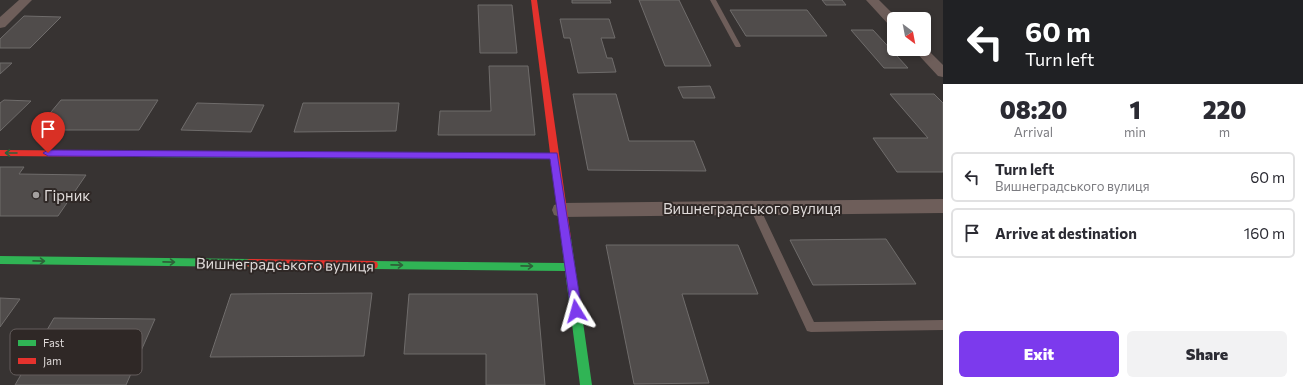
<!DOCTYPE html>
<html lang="en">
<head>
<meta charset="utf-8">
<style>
  :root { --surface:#fff; --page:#f2f2f3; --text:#2b2b33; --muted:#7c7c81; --line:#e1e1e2; --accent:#7c3aed }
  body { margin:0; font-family:Commissioner,sans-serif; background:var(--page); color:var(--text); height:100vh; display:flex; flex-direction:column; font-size:15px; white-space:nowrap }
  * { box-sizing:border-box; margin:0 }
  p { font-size:13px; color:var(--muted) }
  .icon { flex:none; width:22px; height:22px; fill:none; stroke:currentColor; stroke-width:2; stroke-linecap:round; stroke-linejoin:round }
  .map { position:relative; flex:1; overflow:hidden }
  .details { display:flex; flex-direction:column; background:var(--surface); width:360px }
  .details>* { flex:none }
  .guide { background:#202124; color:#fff; overflow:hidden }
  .needle { width:26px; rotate:148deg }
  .controls { position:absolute; left:887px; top:12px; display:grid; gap:8px }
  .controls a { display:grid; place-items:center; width:44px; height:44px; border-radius:6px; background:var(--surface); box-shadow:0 2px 6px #0003; font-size:20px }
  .pin { position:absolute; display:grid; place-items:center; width:34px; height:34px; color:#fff; margin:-41px -17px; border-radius:50% 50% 50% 0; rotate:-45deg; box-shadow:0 0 4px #0007 }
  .pin .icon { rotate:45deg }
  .me { position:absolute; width:44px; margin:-22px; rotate:352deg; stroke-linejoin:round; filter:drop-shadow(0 0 3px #0008) }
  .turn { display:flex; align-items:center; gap:14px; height:84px; padding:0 16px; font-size:18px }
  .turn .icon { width:52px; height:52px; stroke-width:2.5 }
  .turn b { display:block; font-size:28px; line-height:34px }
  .eta { display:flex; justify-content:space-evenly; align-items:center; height:68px; text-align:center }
  .eta b { font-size:24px; font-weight:800; line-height:28px }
  .action { display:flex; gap:8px; margin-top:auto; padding:8px 16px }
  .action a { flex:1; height:46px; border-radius:6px; background:var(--accent); color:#fff; font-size:16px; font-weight:800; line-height:46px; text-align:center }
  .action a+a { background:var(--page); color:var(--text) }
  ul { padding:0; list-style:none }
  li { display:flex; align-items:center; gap:12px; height:50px; margin:0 8px 6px; padding:0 8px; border:2px solid var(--line); border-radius:6px }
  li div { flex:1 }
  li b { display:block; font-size:15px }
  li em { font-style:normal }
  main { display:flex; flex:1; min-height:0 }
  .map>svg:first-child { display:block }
</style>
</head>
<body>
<main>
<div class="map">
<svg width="943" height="385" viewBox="0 0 943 385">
  <rect width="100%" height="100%" fill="#373332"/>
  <g fill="#504c4b" stroke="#6f6c6b">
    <path d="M572,0H610L611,3H572Z"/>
    <path d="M639,0H679L711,66H665Z"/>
    <path d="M822,0H842L846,5H826Z"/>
    <path d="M478,5H512L517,53H480Z"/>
    <path d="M730,10H807L827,36H746Z"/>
    <path d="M24,16L61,17L30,48H0V39Z"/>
    <path d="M560,19H609L615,38H601L607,58H612L616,72L578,73L570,38H564Z"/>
    <path d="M851,30H873L908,68H884Z"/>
    <path d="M0,63H12L0,74Z"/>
    <path d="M489,66H528L535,135H438L440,111H491Z"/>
    <path d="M710,86L715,98H683L678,87Z"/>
    <path d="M573,94H616L629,141H694L706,171L588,170Z"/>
    <path d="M890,94H934L943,103V172H897L873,138H928Z"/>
    <path d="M4,100L31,101L0,131V103Z"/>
    <path d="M61,100H158L139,130H36Z"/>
    <path d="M197,103L264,105L251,132L181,130Z"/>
    <path d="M303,103H399L396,131L294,132Z"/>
    <path d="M0,167H24L19,174L86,175L58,216H0Z"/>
    <path d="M886,239L916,284L813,285L790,240Z"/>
    <path d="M606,245H738L758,294H682L709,383L634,384Z"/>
    <path d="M372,293L364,356L210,357L231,294Z"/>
    <path d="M409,294H537L545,385H486V354H404Z"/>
    <path d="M0,298L20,299L0,327Z"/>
    <path d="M54,318L155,319L126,385H15Z"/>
  </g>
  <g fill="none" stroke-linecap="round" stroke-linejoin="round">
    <g fill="#6e5e5a" fill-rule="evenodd">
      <path d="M710,0H716L741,46L740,47H736L735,46Z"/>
      <path d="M755,204L758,205L760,208L814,322L943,320V330L811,332L807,331L750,208L752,205Z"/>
    </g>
    <g fill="#6e5e5a" fill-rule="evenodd">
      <path d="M19,0H32L5,27L0,28V17Z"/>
      <path d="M866,0H879L898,19H894V26L889,25Z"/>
      <path d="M924,46L943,65V77L938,76L913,49H924Z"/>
      <path d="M943,199V213L561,217L554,215L552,210L554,205L561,203Z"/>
    </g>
    <g fill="#30b455" fill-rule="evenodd">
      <path d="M134,151L492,153L496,156L492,159L134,157L130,154Z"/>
      <path d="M566,234L569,235L571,238L592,385H580L565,271L373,269L369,268L368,265L369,262L373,261L564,263L561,238L563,235Z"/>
      <path d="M0,256L250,259L254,260L255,263L254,266L250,267L0,264Z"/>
    </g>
    <g fill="#e5322d" fill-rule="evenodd">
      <path d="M531,0H537L571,238L569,241L566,242L563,241L561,238L551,159H492L488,156L492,153H550Z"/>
      <path d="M0,150L134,151L138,154L134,157L0,156Z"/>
      <path d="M250,259L373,261L377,262L378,265L377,268L373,269L250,267L246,266L245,263L246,260Z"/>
    </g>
  </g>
  <defs><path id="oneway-shaft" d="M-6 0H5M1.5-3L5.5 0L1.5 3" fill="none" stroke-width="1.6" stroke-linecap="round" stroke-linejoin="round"/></defs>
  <g stroke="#2f6039">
    <use href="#oneway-shaft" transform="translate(11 153) rotate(-180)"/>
    <use href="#oneway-shaft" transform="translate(39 261) rotate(1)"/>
    <use href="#oneway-shaft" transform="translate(169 262) rotate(1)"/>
    <use href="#oneway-shaft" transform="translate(397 265) rotate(1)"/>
    <use href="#oneway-shaft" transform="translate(527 266) rotate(1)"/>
  </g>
  <path fill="#7c3aed" stroke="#51269a" d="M48,150L557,153L582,311L580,315L576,316L572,315L571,311L550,159L48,156L43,153Z"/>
  <circle fill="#a4a09f" stroke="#2f2826" stroke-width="1.5" cx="36" cy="195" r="4"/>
  <g text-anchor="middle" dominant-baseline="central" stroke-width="4" stroke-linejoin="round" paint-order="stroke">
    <g font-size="15" fill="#dfdad9" stroke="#2f2826" text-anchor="start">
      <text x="44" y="195">Гірник</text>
    </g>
    <g font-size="15" fill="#dfdad9" stroke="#2f2826">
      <text x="752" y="208">Вишнеградського вулиця</text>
      <text transform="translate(285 264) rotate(1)">Вишнеградського вулиця</text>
    </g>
  </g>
  <rect x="10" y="329" width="132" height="46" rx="6" fill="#2f2826" stroke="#645d5c" stroke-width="1"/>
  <rect x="18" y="340" width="18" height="6" fill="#30b455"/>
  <rect x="18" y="358" width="18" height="6" fill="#e5322d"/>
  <g font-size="11" fill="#dfdad9">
    <text x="43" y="347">Fast</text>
    <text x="43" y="365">Jam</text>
  </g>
</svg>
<div class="controls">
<a><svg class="needle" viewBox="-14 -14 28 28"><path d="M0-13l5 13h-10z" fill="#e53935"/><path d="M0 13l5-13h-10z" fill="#7c7c81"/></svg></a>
</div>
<div class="pin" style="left:48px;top:153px;background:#d93025"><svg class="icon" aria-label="arrive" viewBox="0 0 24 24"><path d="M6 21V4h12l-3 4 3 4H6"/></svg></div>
<svg class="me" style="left:576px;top:311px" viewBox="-20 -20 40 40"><path d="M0-17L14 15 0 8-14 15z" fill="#7c3aed" stroke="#fff" stroke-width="4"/></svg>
</div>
<section class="details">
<div class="guide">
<div class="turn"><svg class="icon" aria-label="left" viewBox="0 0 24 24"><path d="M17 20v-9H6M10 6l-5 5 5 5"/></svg><div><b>60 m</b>Turn left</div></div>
</div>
<div class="eta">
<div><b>08:20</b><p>Arrival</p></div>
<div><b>1</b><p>min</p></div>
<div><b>220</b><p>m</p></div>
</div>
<ul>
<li><svg class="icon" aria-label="left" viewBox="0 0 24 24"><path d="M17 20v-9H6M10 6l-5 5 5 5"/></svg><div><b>Turn left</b><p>Вишнеградського вулиця</p></div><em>60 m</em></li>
<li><svg class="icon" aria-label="arrive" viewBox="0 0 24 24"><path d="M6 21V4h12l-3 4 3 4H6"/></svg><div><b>Arrive at destination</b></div><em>160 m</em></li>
</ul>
<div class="action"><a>Exit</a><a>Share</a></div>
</section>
</main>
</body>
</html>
